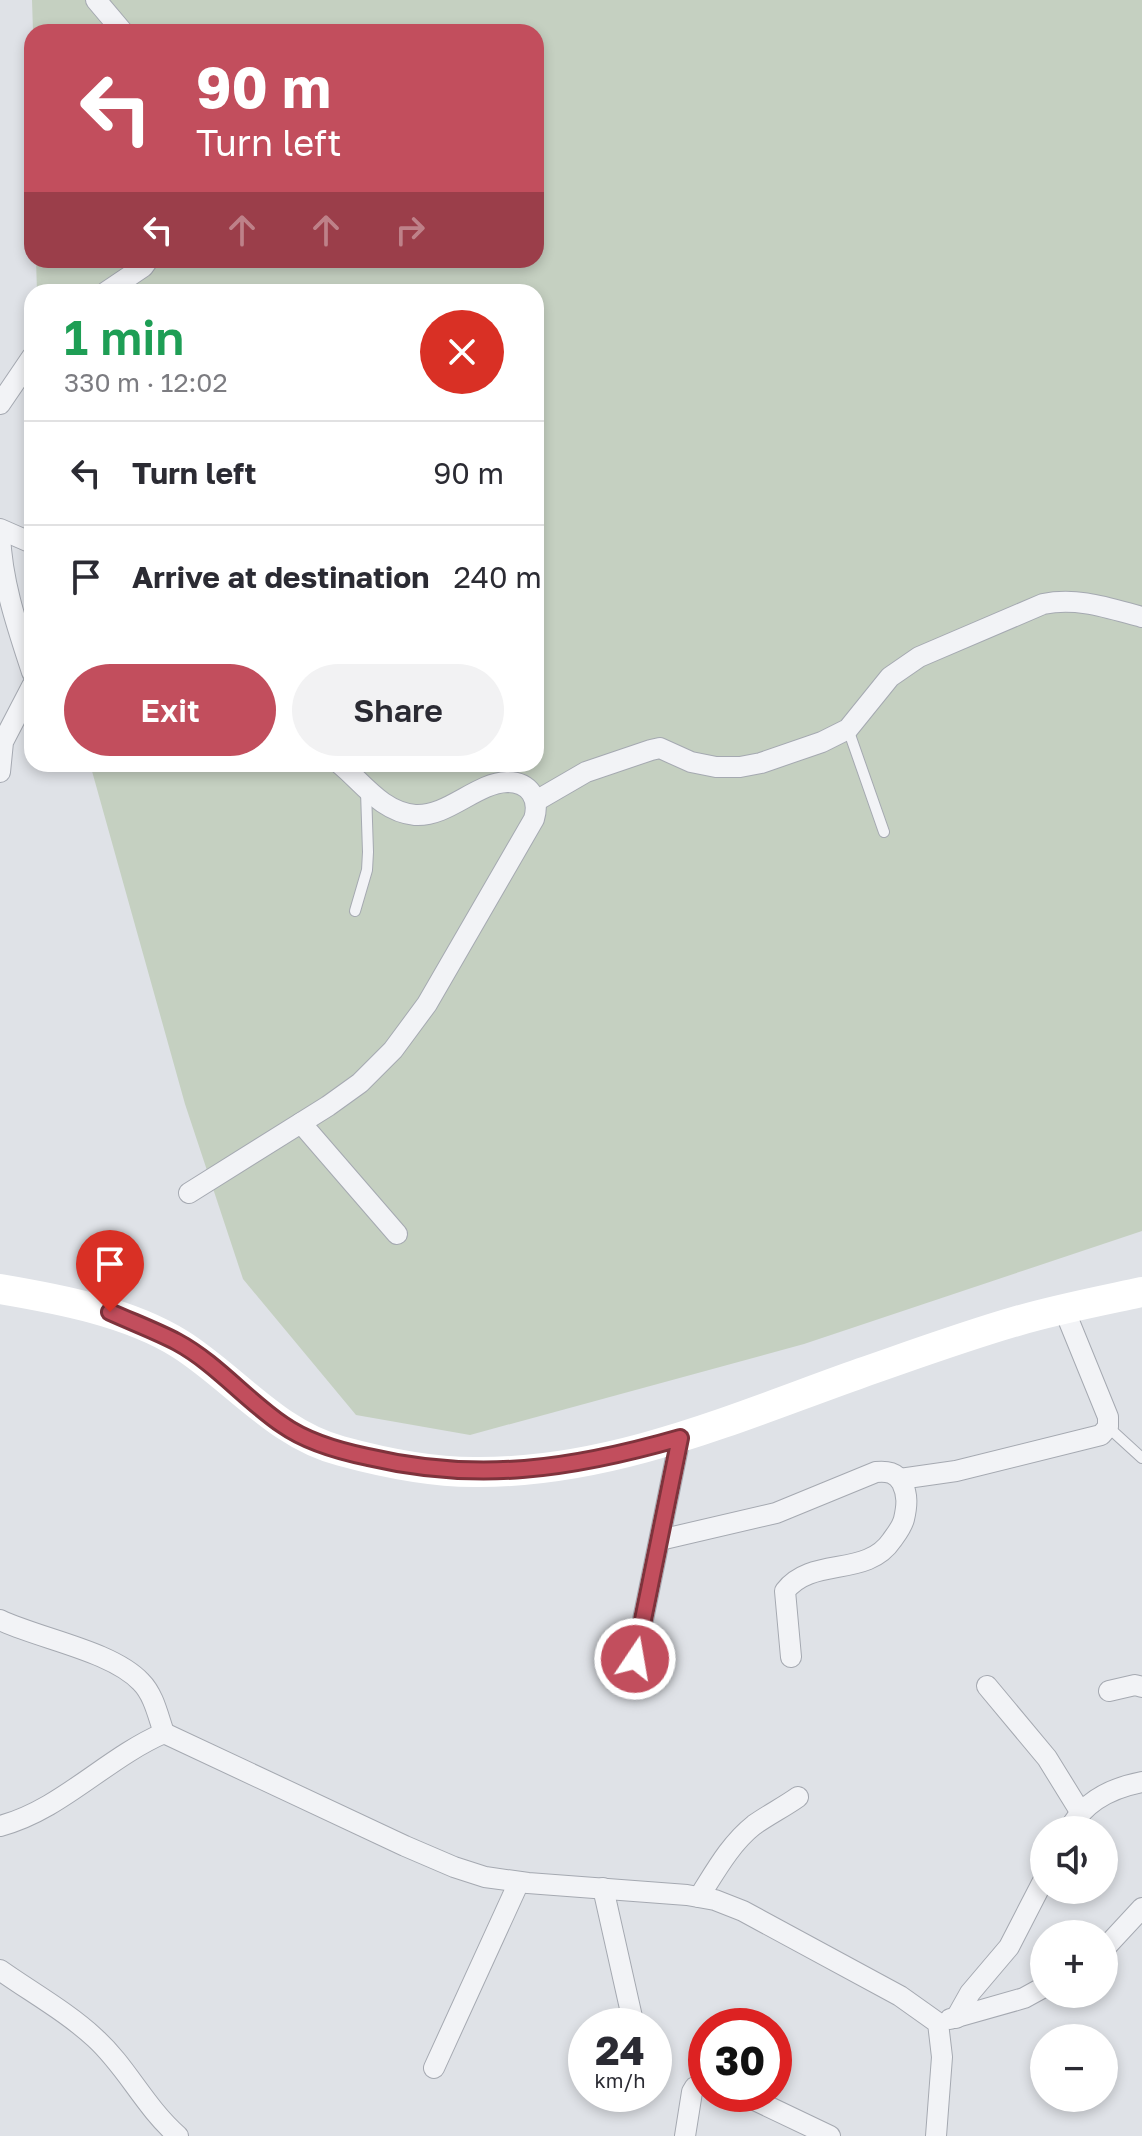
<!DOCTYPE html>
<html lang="en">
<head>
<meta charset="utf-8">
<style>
  :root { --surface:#fff; --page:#f2f2f3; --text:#2b2b33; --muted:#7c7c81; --line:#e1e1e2; --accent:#c24e5d }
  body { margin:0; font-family:"Golos Text",sans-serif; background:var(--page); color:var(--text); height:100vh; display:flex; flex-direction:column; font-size:30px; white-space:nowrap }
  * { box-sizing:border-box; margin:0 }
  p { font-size:26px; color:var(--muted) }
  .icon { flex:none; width:44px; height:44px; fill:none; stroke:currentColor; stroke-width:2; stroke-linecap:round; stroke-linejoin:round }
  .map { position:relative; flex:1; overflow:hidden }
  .side { position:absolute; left:24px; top:284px; width:520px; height:488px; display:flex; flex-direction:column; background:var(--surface); border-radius:24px; box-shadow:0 4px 12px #0003 }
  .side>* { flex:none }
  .banner { position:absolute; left:24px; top:24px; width:520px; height:244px; border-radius:24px; box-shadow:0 4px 12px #0003; background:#c24e5d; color:#fff; overflow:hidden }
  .buttons { position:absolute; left:1030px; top:1816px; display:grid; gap:16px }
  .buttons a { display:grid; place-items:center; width:88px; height:88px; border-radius:50%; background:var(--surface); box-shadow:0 4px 12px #0003; font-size:40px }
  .speed { position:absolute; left:568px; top:2008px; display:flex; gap:16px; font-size:40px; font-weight:700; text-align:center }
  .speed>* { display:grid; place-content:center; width:104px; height:104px; border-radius:50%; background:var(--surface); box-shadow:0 4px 12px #0003; line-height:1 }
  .speed small { font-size:20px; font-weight:400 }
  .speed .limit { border:12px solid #d22; background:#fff; color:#111 }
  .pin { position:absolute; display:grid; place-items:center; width:68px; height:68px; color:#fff; margin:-82px -34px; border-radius:50% 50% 50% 0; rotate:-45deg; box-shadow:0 0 8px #0007 }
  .pin .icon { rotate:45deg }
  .me { position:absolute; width:88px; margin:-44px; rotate:12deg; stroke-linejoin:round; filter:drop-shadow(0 0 6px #0008) }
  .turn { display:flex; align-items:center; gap:28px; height:168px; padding:0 40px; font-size:36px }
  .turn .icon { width:104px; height:104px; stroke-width:2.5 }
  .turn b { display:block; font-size:56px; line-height:68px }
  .lanes { display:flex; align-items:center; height:76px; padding:0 40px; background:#0003; justify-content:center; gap:40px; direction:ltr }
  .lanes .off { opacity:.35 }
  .round { display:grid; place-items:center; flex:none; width:84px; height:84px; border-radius:42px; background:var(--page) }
  .headline { display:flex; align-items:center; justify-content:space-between; height:136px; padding:0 40px }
  h1 { font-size:48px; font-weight:600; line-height:60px; color:#1e9e55 }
  .button { display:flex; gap:16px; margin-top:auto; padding:16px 40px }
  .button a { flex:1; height:92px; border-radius:48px; background:var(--accent); color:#fff; font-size:32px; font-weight:600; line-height:92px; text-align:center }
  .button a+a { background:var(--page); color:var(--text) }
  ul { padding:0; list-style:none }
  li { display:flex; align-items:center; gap:24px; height:104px; padding:0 40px; border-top:2px solid var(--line) }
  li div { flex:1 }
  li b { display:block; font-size:30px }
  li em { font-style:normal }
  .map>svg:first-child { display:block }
</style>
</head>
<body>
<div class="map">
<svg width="1142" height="2136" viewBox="0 0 1142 2136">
  <rect width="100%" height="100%" fill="#dfe2e7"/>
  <path fill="#c5d0c1" d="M32,0H1142V1231L804,1344L470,1435L356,1415L243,1279L185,1104L90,764H536V292H37L36,260H536V32H33Z"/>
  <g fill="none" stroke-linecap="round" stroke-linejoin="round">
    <g stroke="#a5a9b1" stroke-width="12">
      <g id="lane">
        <path d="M848,729L884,832"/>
        <path d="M355,911L367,870L368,852L366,791"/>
        <path d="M1108,1427L1142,1458"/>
      </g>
    </g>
    <g stroke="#a5a9b1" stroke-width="22">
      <g id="street">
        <path d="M96,0L123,32"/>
        <path d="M106,292L143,267L148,260"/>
        <path d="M0,404L32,357"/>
        <path d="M0,529L32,543"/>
        <path d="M0,535C2,583 17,626 32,672"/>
        <path d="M0,772L3,742L32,686"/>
        <path d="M536,801L586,772L651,750L660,748L691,762L716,767H740L761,763L822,742L848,729L890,677L919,657L1043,604C1078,597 1108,608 1142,617"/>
        <path d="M301,1123L397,1234"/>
        <path d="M189,1193L328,1106L360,1083L393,1050L427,1004L534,819C540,799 530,782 507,782C476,783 448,817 415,815C382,812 363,783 340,764"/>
        <path d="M900,1479L956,1471L1101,1435L1108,1427V1417L1064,1309"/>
        <path d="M660,1540L776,1513L876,1472C887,1471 896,1472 902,1483C908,1495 907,1506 904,1519C902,1527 897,1533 892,1540C867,1578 812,1556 785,1591L791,1657"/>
        <path d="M0,1620C40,1639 112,1651 141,1682C154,1695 158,1716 164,1733"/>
        <path d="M635,1659L680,1438"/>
        <path d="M987,1686L1047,1758L1081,1813"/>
        <path d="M1109,1691L1135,1685L1142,1687"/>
        <path d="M0,1826C61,1810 106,1758 164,1733L405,1846L454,1867L485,1877L528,1883L687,1895L715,1900L743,1911L900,1996L938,2023L942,2057L936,2136"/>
        <path d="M1069,1830C1084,1801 1111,1788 1142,1782"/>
        <path d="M603,1888L634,2026"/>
        <path d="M699,1897C715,1872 730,1844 754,1825C768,1815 784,1807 798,1797"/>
        <path d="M1104,1949L1142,1908"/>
        <path d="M0,1970C31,1992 67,2012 95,2038C127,2067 144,2106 178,2136"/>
        <path d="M956,2018L970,1993L1009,1947L1044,1879"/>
        <path d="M950,2019L1024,1998L1044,1987"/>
        <path d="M434,2068L519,1882"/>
        <path d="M742,2094L830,2136"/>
        <path d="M685,2136L692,2092L695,2087L706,2083"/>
      </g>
    </g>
    <use href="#lane" stroke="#f2f3f6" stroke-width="10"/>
    <use href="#street" stroke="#f2f3f6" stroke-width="20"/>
    <path stroke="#fff" stroke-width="30" d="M0,1289C59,1299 129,1312 180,1344C234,1378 277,1435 341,1451C385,1463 434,1473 480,1472C614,1472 737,1417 861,1373C913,1355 965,1336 1017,1321C1058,1309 1100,1301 1142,1292"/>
  </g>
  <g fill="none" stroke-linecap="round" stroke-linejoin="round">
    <g stroke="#7e333c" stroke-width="20">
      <path id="route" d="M110,1312C132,1322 156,1331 177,1342C216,1363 246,1400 283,1425C307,1442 339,1451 368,1457C478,1483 572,1469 680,1438L635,1659"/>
    </g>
    <use href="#route" stroke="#c24e5d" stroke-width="14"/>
  </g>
</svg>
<div class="buttons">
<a><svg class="icon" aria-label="sound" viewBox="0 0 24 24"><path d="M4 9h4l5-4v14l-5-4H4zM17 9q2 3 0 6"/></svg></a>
<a>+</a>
<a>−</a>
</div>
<div class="speed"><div>24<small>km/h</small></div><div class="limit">30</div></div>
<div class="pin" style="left:110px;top:1312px;background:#d93025"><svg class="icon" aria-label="arrive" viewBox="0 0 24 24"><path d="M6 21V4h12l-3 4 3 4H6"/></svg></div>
<svg class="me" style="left:635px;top:1659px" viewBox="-20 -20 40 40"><circle r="17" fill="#c24e5d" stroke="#fff" stroke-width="3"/><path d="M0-11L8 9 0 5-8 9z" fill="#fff"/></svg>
<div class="banner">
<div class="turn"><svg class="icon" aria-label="left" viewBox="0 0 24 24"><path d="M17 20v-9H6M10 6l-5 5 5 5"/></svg><div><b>90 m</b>Turn left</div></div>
<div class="lanes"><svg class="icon" aria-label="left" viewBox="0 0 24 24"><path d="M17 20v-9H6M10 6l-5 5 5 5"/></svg><svg class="icon off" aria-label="ahead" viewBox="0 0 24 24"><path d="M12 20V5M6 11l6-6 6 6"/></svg><svg class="icon off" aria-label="ahead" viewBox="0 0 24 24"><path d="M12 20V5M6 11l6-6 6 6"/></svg><svg class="icon off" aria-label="right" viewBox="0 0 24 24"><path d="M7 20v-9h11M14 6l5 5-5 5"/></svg></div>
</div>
<section class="side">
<div class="headline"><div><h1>1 min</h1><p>330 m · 12:02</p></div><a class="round" style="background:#d93025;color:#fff"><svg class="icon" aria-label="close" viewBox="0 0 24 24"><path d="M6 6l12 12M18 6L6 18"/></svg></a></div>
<ul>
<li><svg class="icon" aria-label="left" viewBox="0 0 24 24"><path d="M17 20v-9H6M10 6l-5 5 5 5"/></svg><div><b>Turn left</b></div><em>90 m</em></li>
<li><svg class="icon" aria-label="arrive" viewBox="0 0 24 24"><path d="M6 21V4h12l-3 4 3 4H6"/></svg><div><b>Arrive at destination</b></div><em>240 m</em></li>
</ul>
<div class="button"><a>Exit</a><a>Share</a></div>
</section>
</div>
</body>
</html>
